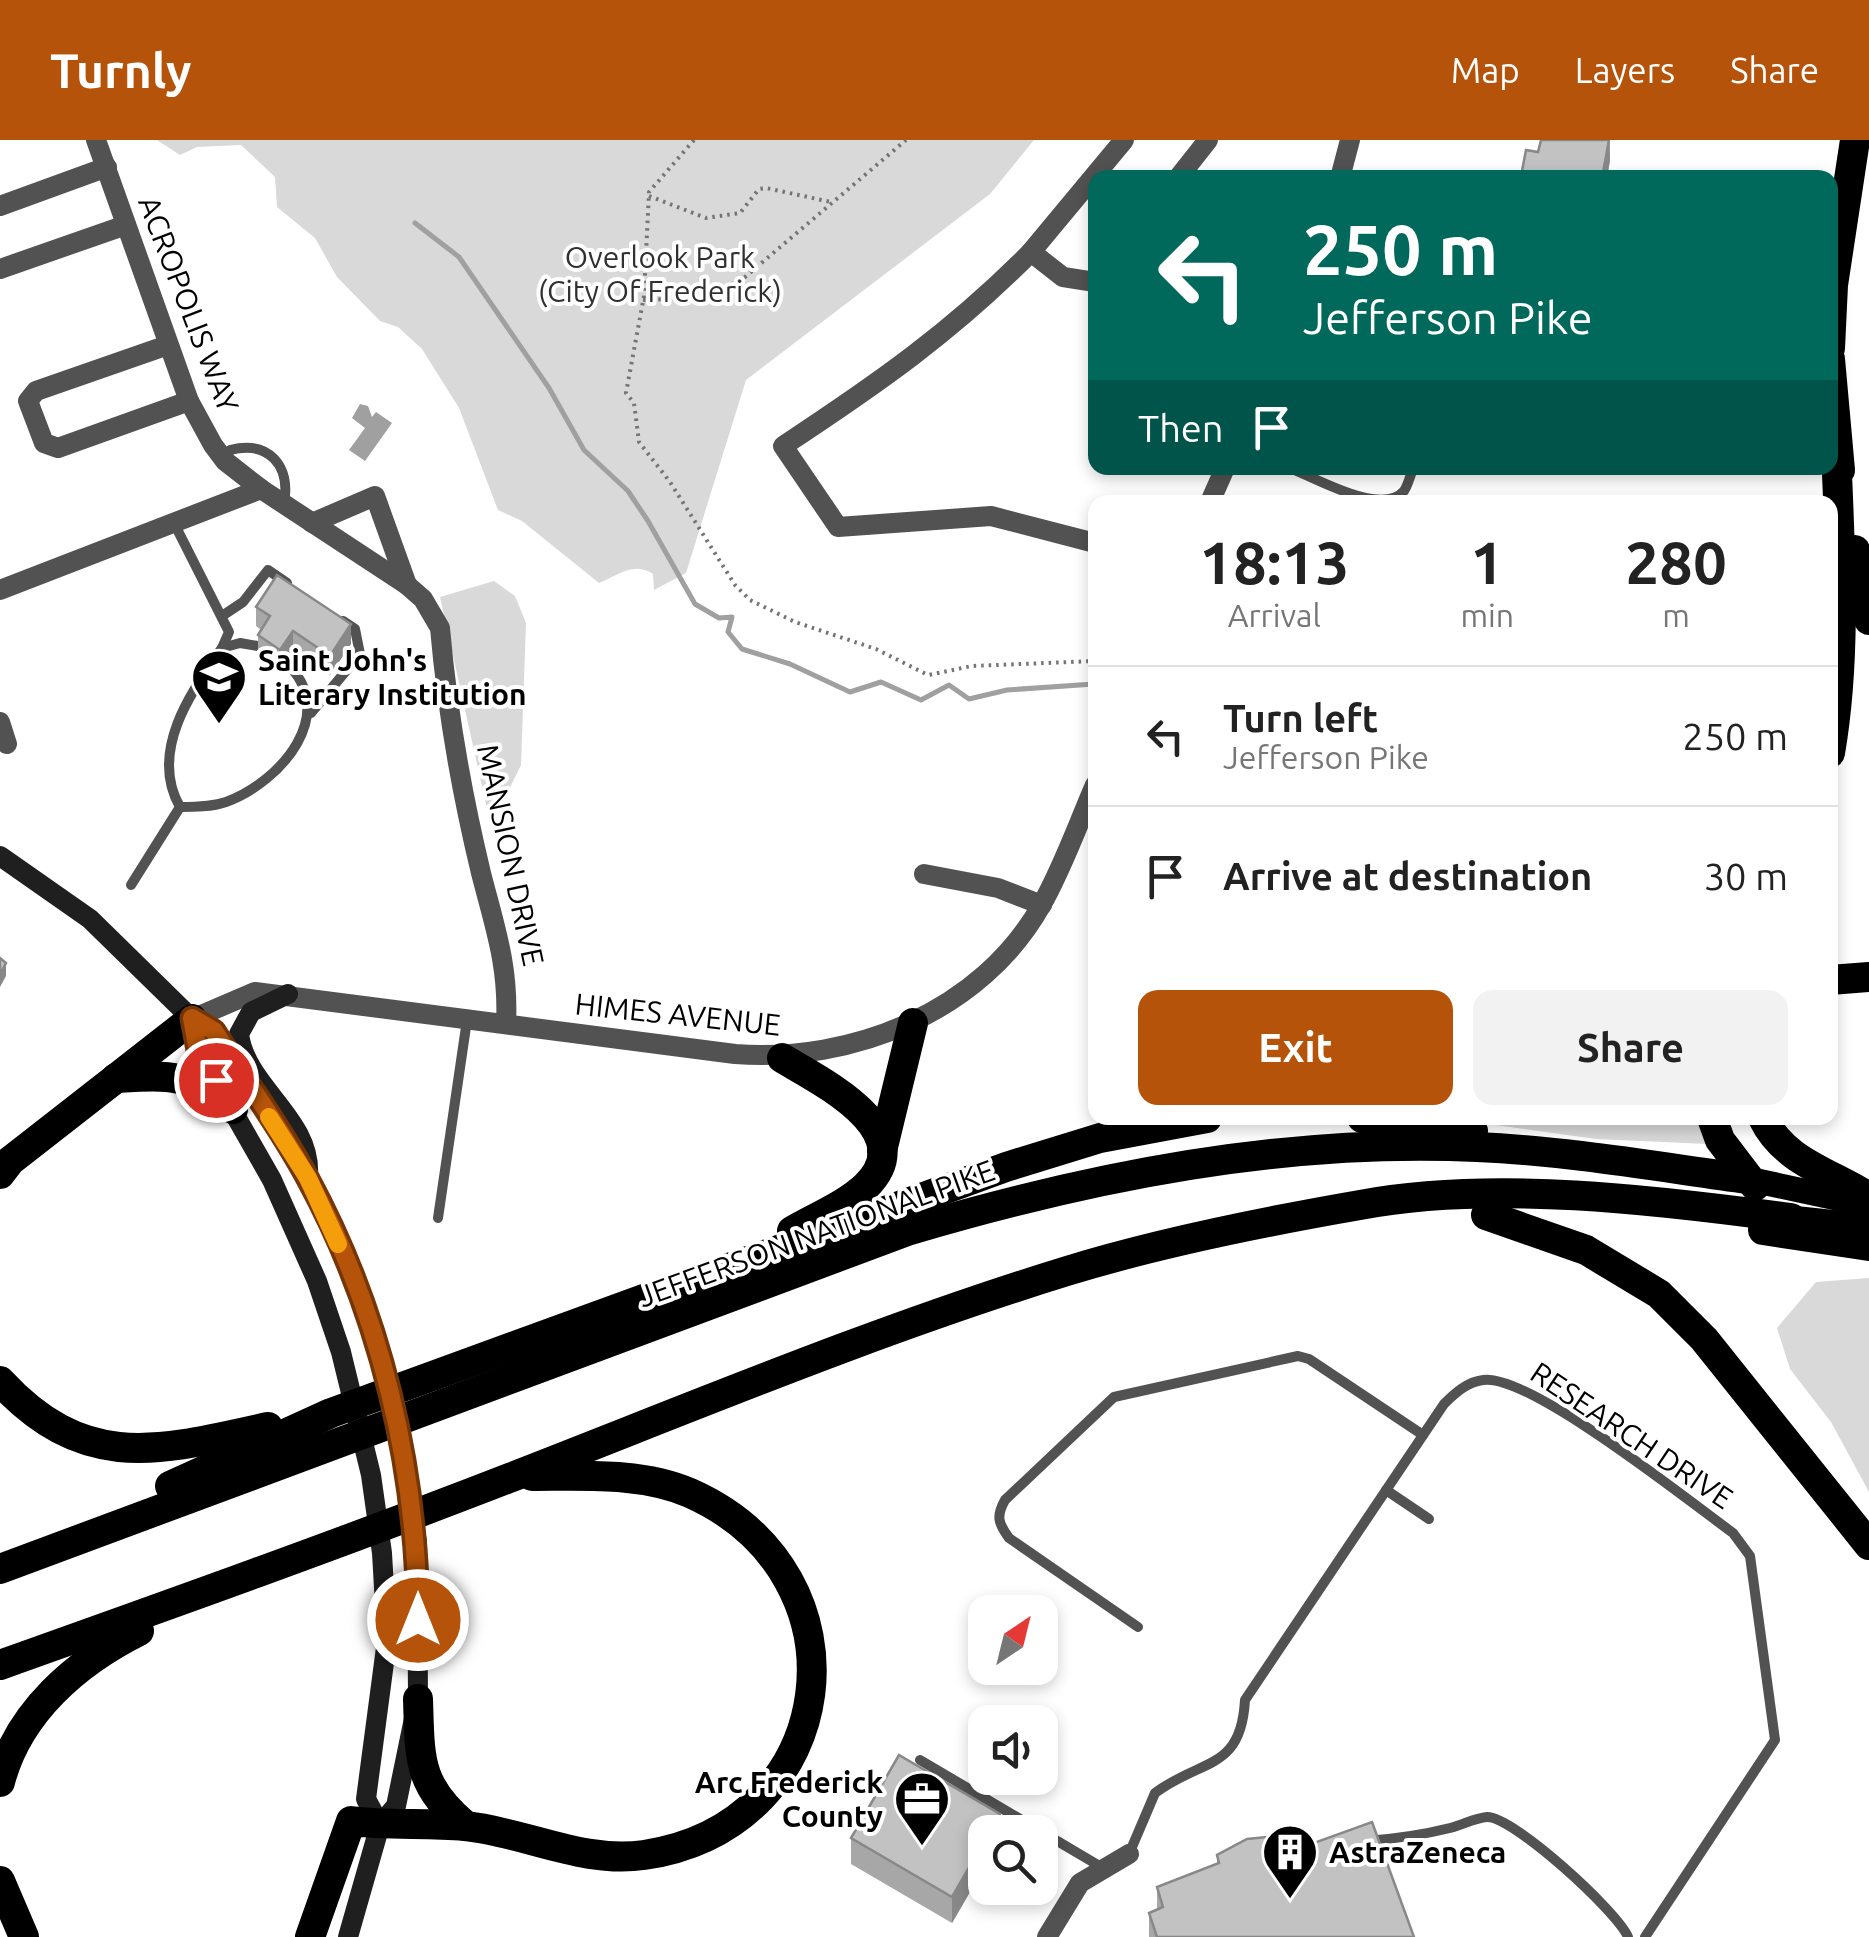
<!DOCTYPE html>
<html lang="en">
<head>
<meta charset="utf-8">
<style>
  :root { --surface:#fff; --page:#f2f2f2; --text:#222; --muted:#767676; --line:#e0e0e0; --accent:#b45309 }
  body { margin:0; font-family:Ubuntu,sans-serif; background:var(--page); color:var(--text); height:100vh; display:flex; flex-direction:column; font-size:38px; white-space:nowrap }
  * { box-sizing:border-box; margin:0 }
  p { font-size:32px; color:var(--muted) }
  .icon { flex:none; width:55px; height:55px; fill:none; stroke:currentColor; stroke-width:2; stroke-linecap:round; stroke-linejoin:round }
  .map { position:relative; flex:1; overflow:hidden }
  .panel { position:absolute; left:1088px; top:355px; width:750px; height:630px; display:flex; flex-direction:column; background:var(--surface); border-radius:20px; box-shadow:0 5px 15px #0003 }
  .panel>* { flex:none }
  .top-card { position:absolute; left:1088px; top:30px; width:750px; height:305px; border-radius:20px; box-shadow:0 5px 15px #0003; background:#00695c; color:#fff; overflow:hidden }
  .needle { width:65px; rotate:35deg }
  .buttons { position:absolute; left:968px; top:1455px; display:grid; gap:20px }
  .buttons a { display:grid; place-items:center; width:90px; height:90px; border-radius:20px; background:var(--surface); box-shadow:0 5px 15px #0003; font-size:50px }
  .pin { position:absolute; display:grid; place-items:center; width:85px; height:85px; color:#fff; margin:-42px; border:5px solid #fff; border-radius:50%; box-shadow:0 2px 10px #0007 }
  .me { position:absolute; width:110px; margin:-55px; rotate:0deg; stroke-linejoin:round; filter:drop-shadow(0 0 8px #0008) }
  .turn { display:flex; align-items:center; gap:35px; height:210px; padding:0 50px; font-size:45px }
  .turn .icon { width:130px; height:130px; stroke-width:2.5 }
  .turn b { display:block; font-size:70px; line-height:85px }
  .then { display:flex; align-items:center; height:95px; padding:0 50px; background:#0003; gap:20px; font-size:38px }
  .eta { display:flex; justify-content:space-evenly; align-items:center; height:170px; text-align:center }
  .eta b { font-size:60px; font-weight:600; line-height:70px }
  .action { display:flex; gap:20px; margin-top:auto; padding:20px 50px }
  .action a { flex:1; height:115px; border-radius:20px; background:var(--accent); color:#fff; font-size:40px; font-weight:600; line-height:115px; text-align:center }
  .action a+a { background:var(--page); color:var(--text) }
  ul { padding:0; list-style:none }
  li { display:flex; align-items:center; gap:30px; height:140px; padding:0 50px; border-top:2px solid var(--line) }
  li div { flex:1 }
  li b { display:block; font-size:38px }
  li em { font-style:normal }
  header { display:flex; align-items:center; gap:60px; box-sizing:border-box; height:140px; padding:0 50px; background:var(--accent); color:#fff }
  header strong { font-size:48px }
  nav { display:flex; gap:55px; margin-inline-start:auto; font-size:35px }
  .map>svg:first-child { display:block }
</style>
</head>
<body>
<header>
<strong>Turnly</strong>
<nav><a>Map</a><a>Layers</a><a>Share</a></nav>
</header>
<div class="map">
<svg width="1869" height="1797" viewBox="0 0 1869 1797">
  <rect width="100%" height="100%" fill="#fff"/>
  <g fill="#d9d9d9">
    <path d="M157,0H1034L990,54L746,240L686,433L654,450L653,434C633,421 619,435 599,443L522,381L498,370L459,268L422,209L398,187L380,181L337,137L315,98L277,67L275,37L241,5L197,7L180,15Z"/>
    <path d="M494,441L515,456L526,483L521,625L491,687L440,457Z"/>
    <path d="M1445,978H1700L1708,1004L1596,999Z"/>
    <path d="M1869,1138V1352L1831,1282L1790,1229L1777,1188L1816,1142Z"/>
  </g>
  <path fill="#a0a0a0" d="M360,264L368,266L372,277L376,272L392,283L365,321L349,310L365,288L352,278Z"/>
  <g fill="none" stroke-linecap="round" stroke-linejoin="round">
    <path stroke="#a0a0a0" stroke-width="5" d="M415,83L459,117L549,248L584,310L628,351L648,381L695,464L719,478L732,477L728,492L742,509L790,524L850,552L881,542L921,560L949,545L969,559L1007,550L1094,544"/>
    <g stroke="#747474" stroke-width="4" stroke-dasharray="2.5 5" stroke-linecap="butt">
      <path d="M694,0L649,52L644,156L626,253L634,263L639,302L670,342L735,445L750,460L795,482L876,509L928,535L972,526L1095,521"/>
      <path d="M649,56L706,78L740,73L759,49L766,48L831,62"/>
      <path d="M643,160C681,159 712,156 745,137L906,0"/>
    </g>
    <g stroke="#525252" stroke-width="10">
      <path d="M226,320L230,310C269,300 291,326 284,363"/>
      <path d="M1290,328C1316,338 1382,377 1404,351C1408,345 1411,334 1413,328"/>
      <path d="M175,385L229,492L222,508"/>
      <path d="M222,476L243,462L268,430L287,443"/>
      <path d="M263,507L240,503L222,508C190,552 149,613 180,667C194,667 212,667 226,662C281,642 341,572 285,522"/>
      <path d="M311,573L360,514L355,489L343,481"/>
      <path d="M131,745L180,667"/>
      <path d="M438,1078L467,880"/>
      <path d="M1386,1350L1429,1379"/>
      <path d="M1138,1487L1009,1398C998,1383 996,1376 1005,1360L1114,1257L1298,1216L1309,1219L1423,1295"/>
      <path d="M920,1620L1103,1728"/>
      <path d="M1365,1701C1394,1699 1422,1695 1450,1688C1463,1685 1474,1678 1487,1677C1513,1676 1618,1772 1628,1797"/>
      <path d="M1129,1714L1155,1653C1202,1618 1241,1631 1245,1560L1444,1264C1455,1253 1467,1242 1483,1240C1529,1233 1690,1362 1733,1393L1750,1416L1775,1600L1645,1797"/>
    </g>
    <g stroke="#525252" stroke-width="20">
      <path d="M96,0L189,261L213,305L225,321L261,349L407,445L423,459L440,488C447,569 462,654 481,733C495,788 509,826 506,884"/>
      <path d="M1178,38L1208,0"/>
      <path d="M0,66L107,27"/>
      <path d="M1031,112L1124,0"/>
      <path d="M0,129L126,85"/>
      <path d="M1095,142L1063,137L1031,112C952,192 877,244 783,306L838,387L991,376L1095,403"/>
      <path d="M168,205L36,251L28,261L44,303L58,308L189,261"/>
      <path d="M312,383L375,356L407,445"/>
      <path d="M0,450L261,349"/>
      <path d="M0,582L7,604"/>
      <path d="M924,734L998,748L1042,765"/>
      <path d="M1047,1797L1080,1743L1129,1714"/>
    </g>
    <g stroke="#525252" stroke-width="20">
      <path d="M1340,38L1350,0"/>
      <path d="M1210,362L1225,328"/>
      <path d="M192,879L255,852L735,914C852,923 982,872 1042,764C1063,727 1078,684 1095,645"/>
    </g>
    <g stroke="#1f1f1f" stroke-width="20">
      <path d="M0,716L90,779L192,879L213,891L308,1038L350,1130L375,1198L394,1269L417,1402L418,1559L396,1666L380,1685L348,1797"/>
      <path d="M288,854L251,872L239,894C246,948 312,978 308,1036"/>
      <path d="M192,879L198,910L272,1040L317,1141L341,1212L371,1335L382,1413L387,1500L366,1659L380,1685"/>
    </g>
    <g stroke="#000" stroke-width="25">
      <path d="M1748,1039L1869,1065"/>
      <path d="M1791,1078L1856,1085L1869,1079"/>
    </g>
    <g stroke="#000" stroke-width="30">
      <path d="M1830,208L1833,145L1855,0"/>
      <path d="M1830,219L1840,330"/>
      <path d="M1855,410L1869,480"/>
      <path d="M1830,613C1847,514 1840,410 1836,310"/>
      <path d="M1830,840L1869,837"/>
      <path d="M782,918C818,940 923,990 866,1046C846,1065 816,1077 792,1091"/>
      <path d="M116,938C170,935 190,933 233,969"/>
      <path d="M1362,978L1473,991"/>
      <path d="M1712,978L1720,1000L1755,1046"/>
      <path d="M1763,978C1784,1022 1830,1032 1869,1057"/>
      <path d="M882,1011L913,883"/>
      <path d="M0,1034L10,1021L192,879"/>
      <path d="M1486,1075L1586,1110L1659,1154L1704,1199L1869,1405"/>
      <path d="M1763,1090L1869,1106"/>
      <path d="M0,1241C85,1333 159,1311 268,1287"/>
      <path d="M170,1346L331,1273L1006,1027L1100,998L1207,978"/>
      <path d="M0,1429L910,1090C1093,1036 1284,998 1477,1007C1568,1011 1659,1027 1748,1039"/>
      <path d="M0,1525C171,1464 342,1403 512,1337C695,1266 878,1189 1067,1131C1161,1102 1262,1082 1360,1065C1493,1040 1657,1060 1791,1078"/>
      <path d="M418,1559C420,1619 417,1645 466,1686"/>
      <path d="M0,1642C18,1572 77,1522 139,1491"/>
      <path d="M0,1741L24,1797"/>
      <path d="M310,1797L351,1681C389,1686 427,1682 465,1686C525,1692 582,1724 644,1715C842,1686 874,1435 690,1353C642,1332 583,1336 532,1336"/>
    </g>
  </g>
  <g fill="#a7a7a7">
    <path d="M1610,0V20L1607,38H1522V31L1538,12Z"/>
    <path d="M256,467L351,504L330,535L293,510L280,530L258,515V495L261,490L256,486Z"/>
    <path d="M899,1615L1000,1674V1692H985V1726L952,1783L851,1724V1698Z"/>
    <path d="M1292,1711L1414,1797H1149V1773L1157,1770V1747L1217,1724V1715Z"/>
  </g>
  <g fill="#888">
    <path d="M1609,0L1610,20L1607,38H1602Z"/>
    <path d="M351,484V504L330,535V516Z"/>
    <path d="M293,491V510L280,530V510Z"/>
    <path d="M6,823V836L0,847V834Z"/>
    <path d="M1000,1674V1692H989Z"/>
    <path d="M985,1700V1726L952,1783V1757Z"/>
  </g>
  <g fill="#c2c2c2" stroke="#888" stroke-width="2.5">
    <path d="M1541,0H1609L1602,38H1531L1532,32L1522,31L1526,10L1538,12Z"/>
    <path d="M277,435L351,484L330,516L293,491L280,510L258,495L270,476L256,467Z"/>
    <path d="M0,818L6,823L0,834Z"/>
    <path d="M899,1615L1000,1674L989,1692H985V1700L952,1757L851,1698Z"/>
    <path d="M1372,1682L1414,1797H1157L1149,1773L1163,1767L1157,1747L1219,1723L1217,1715L1247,1699L1287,1695L1292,1711Z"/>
  </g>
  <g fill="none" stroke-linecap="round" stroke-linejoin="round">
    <g stroke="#753606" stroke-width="25">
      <path id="route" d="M216,940L198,910L192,878L214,891C245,940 281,988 308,1039C381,1174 417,1328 418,1480"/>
    </g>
    <use href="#route" stroke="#b45309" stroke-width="18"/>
    <path stroke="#f59e0b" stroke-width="18" d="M269,977L308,1038L338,1104"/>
  </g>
  <defs>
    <g id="school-pin" transform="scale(2.875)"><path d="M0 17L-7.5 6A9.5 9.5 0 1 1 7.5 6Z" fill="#000" stroke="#fff"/><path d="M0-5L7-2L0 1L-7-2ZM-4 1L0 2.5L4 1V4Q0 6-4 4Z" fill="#fff"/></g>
    <g id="office-pin" transform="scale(2.875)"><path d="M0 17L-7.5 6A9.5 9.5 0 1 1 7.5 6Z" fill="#000" stroke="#fff"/><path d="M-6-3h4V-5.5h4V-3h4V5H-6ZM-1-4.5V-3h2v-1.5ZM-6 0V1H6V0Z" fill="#fff"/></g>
    <g id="building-pin" transform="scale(2.875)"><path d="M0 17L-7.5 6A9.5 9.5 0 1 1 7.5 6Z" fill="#000" stroke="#fff"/><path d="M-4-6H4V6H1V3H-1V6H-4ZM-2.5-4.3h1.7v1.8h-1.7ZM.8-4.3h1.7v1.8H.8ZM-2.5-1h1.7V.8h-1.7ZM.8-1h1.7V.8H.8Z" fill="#fff"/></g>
  </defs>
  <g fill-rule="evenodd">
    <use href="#school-pin" x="219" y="537"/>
    <use href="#office-pin" x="922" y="1659"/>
    <use href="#building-pin" x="1290" y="1712"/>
  </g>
  <g text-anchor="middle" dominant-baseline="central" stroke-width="8" stroke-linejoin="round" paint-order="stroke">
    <g font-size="30" fill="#303030" stroke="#fff">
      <text x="660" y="117">Overlook Park<tspan x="660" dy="34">(City Of Frederick)</tspan></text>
    </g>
    <g font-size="30" fill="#000" stroke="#fff">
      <text transform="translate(189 164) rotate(69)">ACROPOLIS WAY</text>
      <text transform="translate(511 715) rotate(78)">MANSION DRIVE</text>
      <text transform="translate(678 874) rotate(6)">HIMES AVENUE</text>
      <text transform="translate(816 1093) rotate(-20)">JEFFERSON NATIONAL PIKE</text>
      <text transform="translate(1632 1295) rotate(34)">RESEARCH DRIVE</text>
    </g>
    <g font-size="30" font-weight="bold" fill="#000" stroke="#fff" text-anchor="start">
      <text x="258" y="520">Saint John's<tspan x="258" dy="34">Literary Institution</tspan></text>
      <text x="883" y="1642" text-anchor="end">Arc Frederick<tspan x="883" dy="34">County</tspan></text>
      <text x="1329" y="1712">AstraZeneca</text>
    </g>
  </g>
</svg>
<div class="buttons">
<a><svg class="needle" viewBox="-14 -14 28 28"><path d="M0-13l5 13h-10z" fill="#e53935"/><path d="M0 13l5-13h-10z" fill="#767676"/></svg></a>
<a><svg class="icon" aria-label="sound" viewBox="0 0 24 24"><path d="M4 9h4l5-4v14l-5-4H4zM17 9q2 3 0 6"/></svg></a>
<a><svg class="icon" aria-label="search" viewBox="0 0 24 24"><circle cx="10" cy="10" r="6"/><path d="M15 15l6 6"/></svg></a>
</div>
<div class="pin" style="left:216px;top:940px;background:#d93025"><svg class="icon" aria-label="arrive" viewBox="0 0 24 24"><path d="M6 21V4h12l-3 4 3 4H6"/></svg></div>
<svg class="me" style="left:418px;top:1480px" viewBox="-20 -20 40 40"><circle r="17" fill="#b45309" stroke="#fff" stroke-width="3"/><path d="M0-11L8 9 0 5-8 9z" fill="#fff"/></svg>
<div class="top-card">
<div class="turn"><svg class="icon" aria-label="left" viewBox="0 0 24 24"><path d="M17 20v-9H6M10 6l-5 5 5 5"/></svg><div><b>250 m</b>Jefferson Pike</div></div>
<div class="then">Then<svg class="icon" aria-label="arrive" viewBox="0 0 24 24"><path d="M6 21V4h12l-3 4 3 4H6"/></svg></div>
</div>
<section class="panel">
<div class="eta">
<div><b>18:13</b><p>Arrival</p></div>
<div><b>1</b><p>min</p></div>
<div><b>280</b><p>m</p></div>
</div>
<ul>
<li><svg class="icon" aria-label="left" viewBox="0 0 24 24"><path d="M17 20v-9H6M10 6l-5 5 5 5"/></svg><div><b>Turn left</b><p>Jefferson Pike</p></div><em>250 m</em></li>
<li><svg class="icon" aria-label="arrive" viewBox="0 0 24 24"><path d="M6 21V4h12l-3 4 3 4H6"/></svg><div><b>Arrive at destination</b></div><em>30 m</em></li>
</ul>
<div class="action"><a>Exit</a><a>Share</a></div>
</section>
</div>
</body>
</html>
